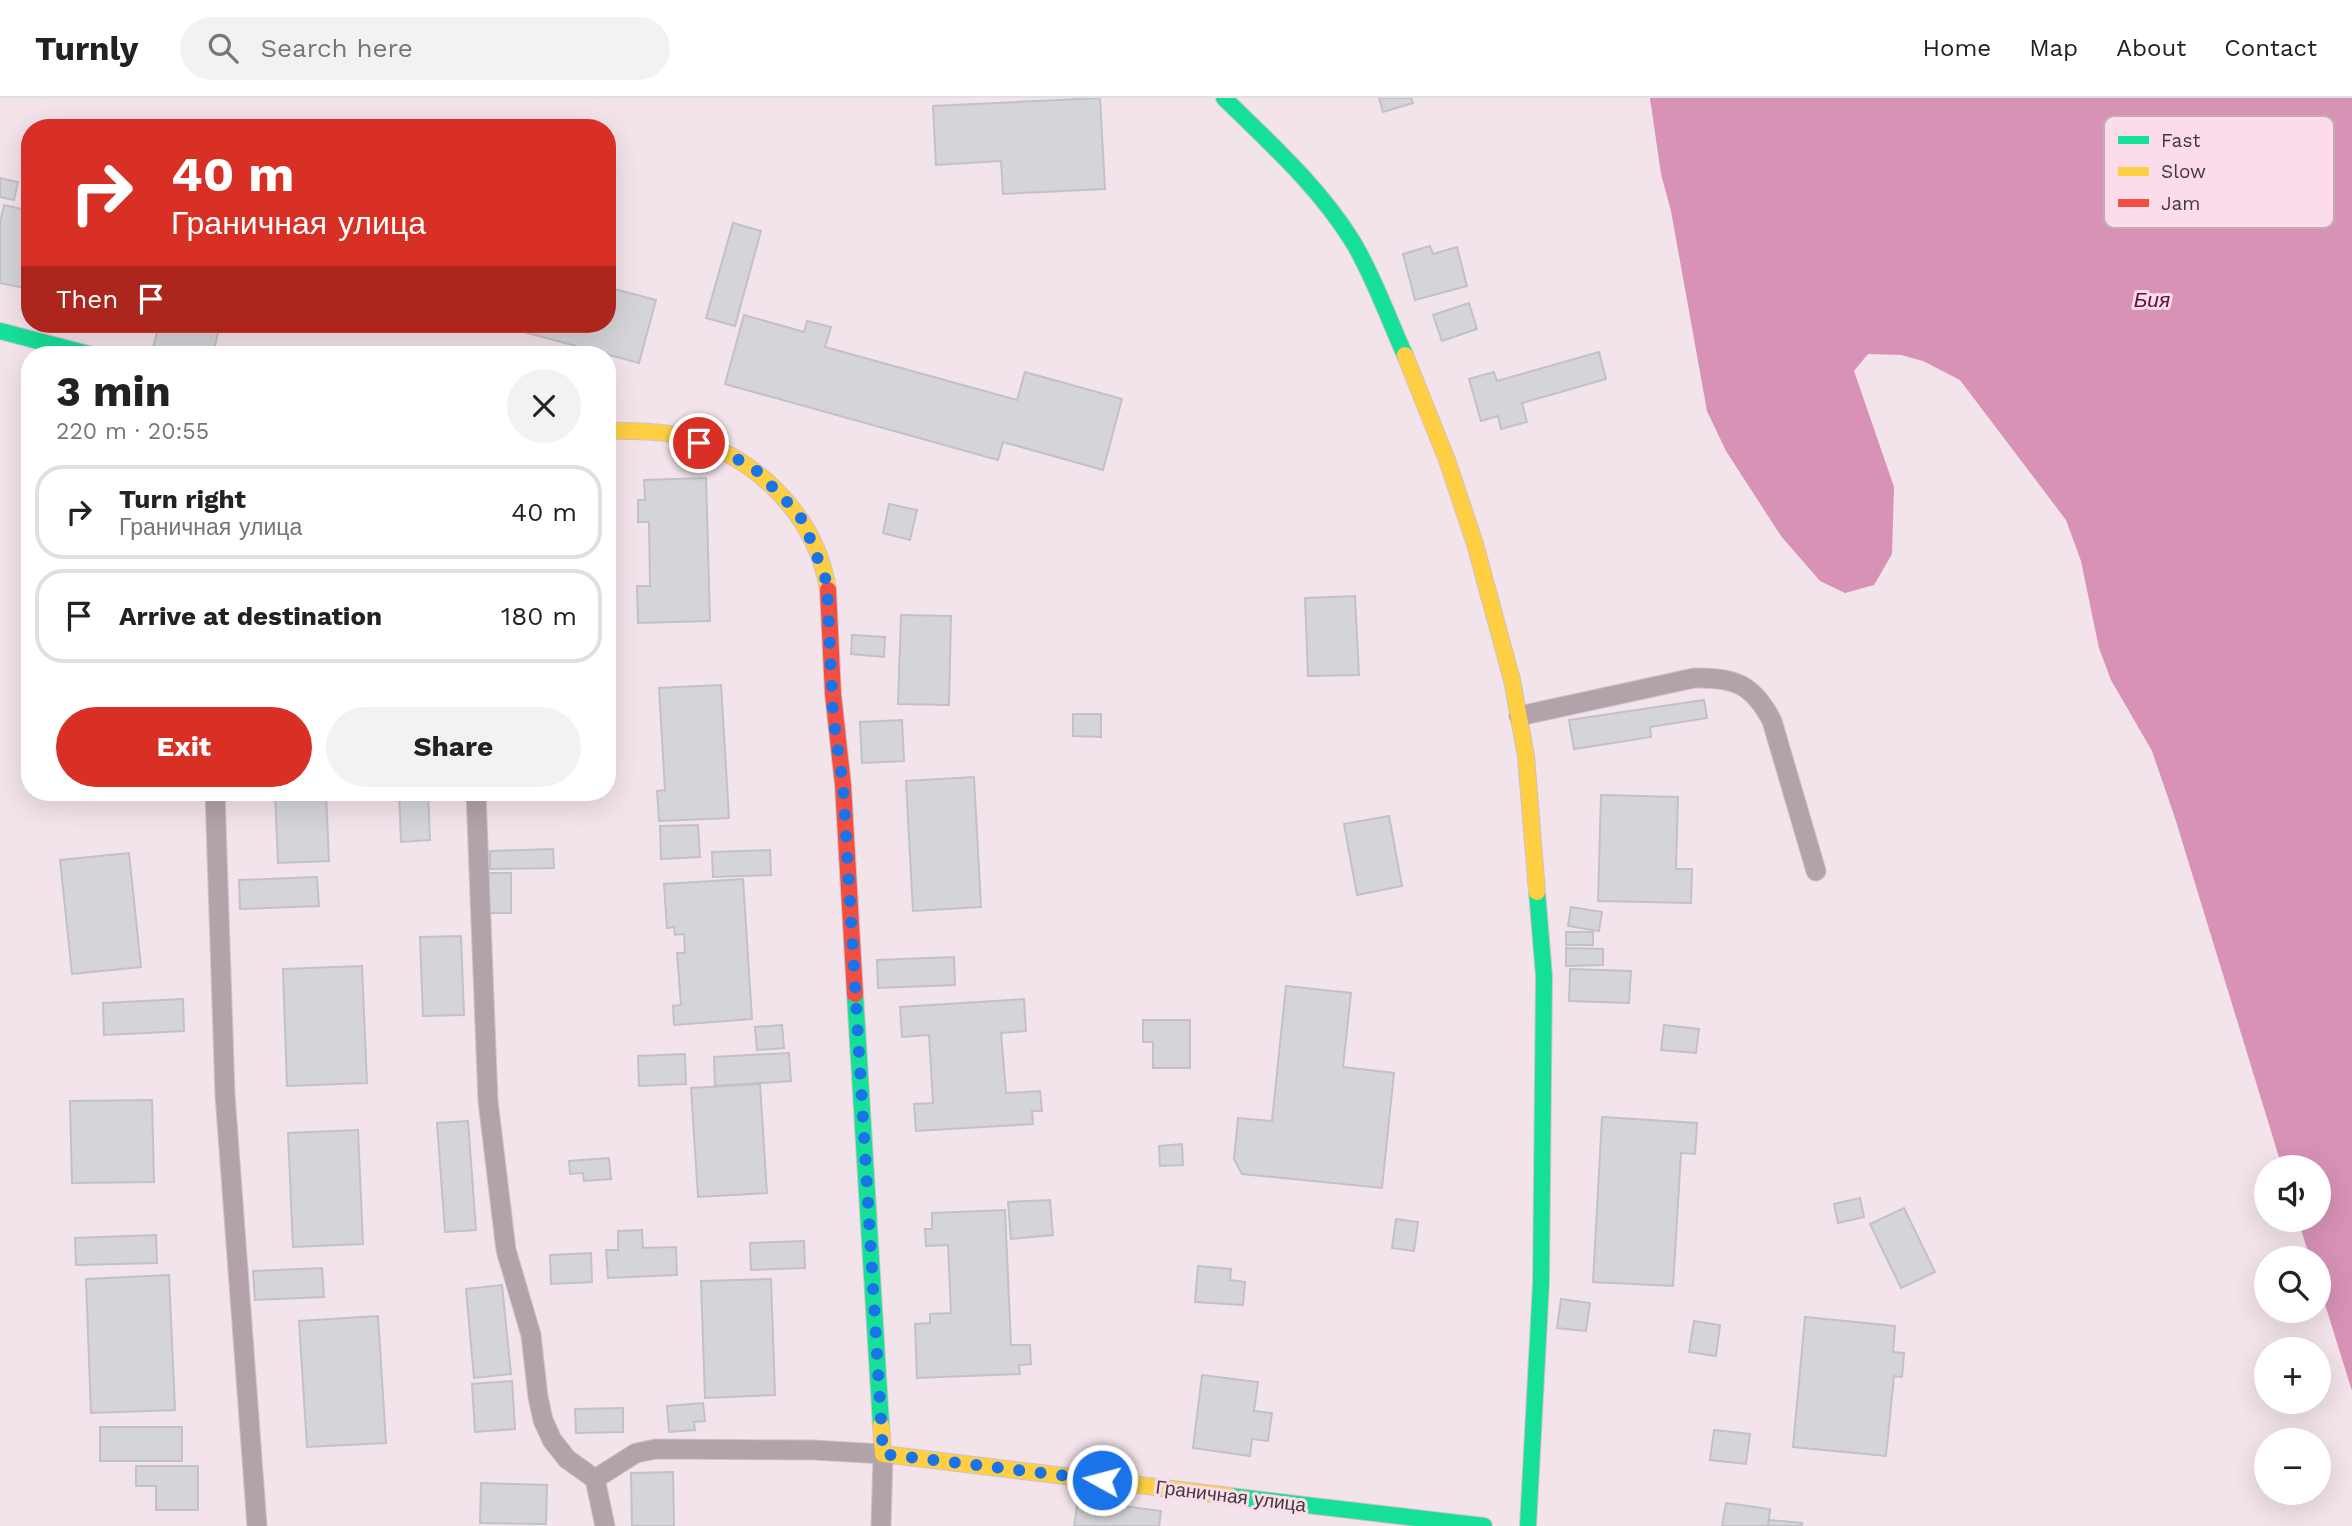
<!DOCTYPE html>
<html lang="en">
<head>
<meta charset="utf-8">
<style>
  :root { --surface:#fff; --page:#f2f2f2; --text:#222; --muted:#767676; --line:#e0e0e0; --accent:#d93025 }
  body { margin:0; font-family:"Work Sans",sans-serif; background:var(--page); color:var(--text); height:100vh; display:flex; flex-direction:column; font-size:26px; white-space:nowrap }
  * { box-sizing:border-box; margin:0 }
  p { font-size:23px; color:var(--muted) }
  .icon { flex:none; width:38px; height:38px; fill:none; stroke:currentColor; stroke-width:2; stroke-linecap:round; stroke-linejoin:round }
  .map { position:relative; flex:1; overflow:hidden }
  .details { position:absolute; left:21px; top:248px; width:595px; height:455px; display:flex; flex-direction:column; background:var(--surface); border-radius:28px; box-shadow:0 7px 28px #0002 }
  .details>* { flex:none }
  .banner { position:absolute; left:21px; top:21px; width:595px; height:214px; border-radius:28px; box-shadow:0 7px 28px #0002; background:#d93025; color:#fff; overflow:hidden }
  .tools { position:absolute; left:2254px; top:1057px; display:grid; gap:14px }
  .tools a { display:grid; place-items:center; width:77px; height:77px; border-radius:50%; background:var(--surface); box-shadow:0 7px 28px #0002; font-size:35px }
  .pin { position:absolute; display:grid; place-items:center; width:60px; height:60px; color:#fff; margin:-30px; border:4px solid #fff; border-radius:50%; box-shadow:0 2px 7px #0007 }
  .me { position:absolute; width:77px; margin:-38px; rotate:277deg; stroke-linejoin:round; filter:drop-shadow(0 0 5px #0008) }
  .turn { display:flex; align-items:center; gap:24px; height:147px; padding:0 35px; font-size:32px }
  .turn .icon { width:91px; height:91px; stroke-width:2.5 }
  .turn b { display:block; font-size:49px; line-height:60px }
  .then { display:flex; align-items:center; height:66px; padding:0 35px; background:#0003; gap:14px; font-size:26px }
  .round { display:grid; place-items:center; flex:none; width:74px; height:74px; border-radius:37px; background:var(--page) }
  .overview { display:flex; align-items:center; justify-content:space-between; height:119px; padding:0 35px }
  h1 { font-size:42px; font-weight:700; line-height:52px }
  .cta { display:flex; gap:14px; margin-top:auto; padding:14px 35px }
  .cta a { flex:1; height:80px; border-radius:42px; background:var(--accent); color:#fff; font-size:28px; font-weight:700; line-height:80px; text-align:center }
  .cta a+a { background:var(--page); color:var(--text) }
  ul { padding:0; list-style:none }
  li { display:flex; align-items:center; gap:21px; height:94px; margin:0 14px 10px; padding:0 21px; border:4px solid var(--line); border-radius:28px }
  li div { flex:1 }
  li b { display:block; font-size:26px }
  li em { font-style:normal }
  header { display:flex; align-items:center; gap:42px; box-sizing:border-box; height:98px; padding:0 35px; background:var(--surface); border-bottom:2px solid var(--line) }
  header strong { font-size:33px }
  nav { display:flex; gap:38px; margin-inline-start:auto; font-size:24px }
  .search { width:490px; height:63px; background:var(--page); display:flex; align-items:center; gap:18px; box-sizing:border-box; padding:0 24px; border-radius:38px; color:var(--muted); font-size:26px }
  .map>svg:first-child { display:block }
</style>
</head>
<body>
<header>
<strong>Turnly</strong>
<div class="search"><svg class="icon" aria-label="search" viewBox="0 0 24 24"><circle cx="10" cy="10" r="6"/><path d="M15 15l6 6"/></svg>Search here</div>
<nav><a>Home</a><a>Map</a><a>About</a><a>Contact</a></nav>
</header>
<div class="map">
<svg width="2352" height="1428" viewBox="0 0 2352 1428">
  <rect width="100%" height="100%" fill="#f3e3eb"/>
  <path fill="#d792b6" d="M1650,0H2352V1293L2319,1187V1160H2310L2298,1122H2319V1069H2282L2175,720L2152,653L2111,582L2099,550L2081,463L2066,422L1960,282L1923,263L1901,257L1868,256L1854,273L1894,389L1892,456L1874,487L1845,495L1820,483L1781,438L1726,353L1707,313L1671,113L1661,76Z"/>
  <g fill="#d5d4d9" stroke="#c2c1c7" stroke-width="2">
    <path d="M1100,0L1105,91L1003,96L1001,63L936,67L933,8Z"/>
    <path d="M1379,0H1411L1413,5L1383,14Z"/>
    <path d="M0,80L18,84L14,102L0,99Z"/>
    <path d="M4,107L30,113V191L0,185V125Z"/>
    <path d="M733,125L761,133L735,228L706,220Z"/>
    <path d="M1430,148L1433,156L1457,149L1467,188L1415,202L1403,156Z"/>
    <path d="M607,189L656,202L639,265L494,226H607Z"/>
    <path d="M1469,205L1477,231L1442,243L1433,217Z"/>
    <path d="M744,217L804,234L807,223L831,229L825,249L1017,302L1025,274L1122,301L1103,372L1003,344L998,362L725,286Z"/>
    <path d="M159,226H220L213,257H185L153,250Z"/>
    <path d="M1599,254L1606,281L1522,305L1527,324L1501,331L1498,318L1481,323L1469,281L1494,274L1497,283Z"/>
    <path d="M706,380L710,523L638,525L637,488H650L649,424H638V402H645L644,382Z"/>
    <path d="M889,406L917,412L910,442L883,435Z"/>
    <path d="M25,425H30V481H26Z"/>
    <path d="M1355,498L1359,577L1308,578L1305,500Z"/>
    <path d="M901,517L951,518L949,607L898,606Z"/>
    <path d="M852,537L885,539L884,559L851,556Z"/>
    <path d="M721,587L729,720L659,723L657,693L665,692L659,590Z"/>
    <path d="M1704,602L1707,620L1650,629L1651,639L1574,651L1569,622Z"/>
    <path d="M1073,616H1101V639L1073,638Z"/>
    <path d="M902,622L904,663L862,665L860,624Z"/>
    <path d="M974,679L981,809L913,813L906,683Z"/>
    <path d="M275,695H326L329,763L278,765Z"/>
    <path d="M399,695H428L430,742L401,744Z"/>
    <path d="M1601,697L1678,699L1676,771H1692L1691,805L1598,803Z"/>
    <path d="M1389,718L1402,788L1357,797L1344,726Z"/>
    <path d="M698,727L700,759L661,761L660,728Z"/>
    <path d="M553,751L554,770L490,771V753Z"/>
    <path d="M770,752L771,777L713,779L712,754Z"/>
    <path d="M129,755L141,869L72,876L60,762Z"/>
    <rect x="487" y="775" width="24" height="40"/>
    <path d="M317,779L319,808L240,811L239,782Z"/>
    <path d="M743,781L752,921L674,927L673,908L681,907L677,855H685L684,836L675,837L674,829L667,830L664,786Z"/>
    <path d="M1571,809L1602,814L1599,833L1568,828Z"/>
    <rect x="1566" y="834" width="27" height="13"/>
    <path d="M461,838L464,917L423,918L420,839Z"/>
    <path d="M1566,850L1603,851V867L1566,868Z"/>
    <path d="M954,859L955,887L878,890L877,862Z"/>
    <path d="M362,868L367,985L287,988L283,871Z"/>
    <path d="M1570,871L1631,873L1629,905L1569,903Z"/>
    <path d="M1286,888L1351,895L1343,969L1394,975L1382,1090L1242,1076L1234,1061L1238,1020L1272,1023Z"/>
    <path d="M183,901L184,933L104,937L103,905Z"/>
    <path d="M1024,901L1026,933L1001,935L1006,995L1040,993L1042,1013H1032L1033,1026L916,1033L914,1006L933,1005L929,937L902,939L900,909Z"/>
    <path d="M1143,922H1190V970H1153V944H1143Z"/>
    <path d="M782,927L784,950L757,952L755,929Z"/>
    <path d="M1664,927L1699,931L1696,955L1661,952Z"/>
    <path d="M789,955L791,983L715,988L714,959Z"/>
    <path d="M685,956L686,986L639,988L638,958Z"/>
    <path d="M760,986L767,1095L698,1099L691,990Z"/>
    <path d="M152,1002L154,1084L72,1085L70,1003Z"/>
    <path d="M1602,1019L1697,1025L1695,1056L1681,1055L1673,1188L1593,1184Z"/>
    <path d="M468,1023L476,1132L445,1134L437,1025Z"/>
    <path d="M358,1032L363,1146L293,1149L288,1035Z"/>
    <path d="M1182,1046L1183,1067L1160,1068L1159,1048Z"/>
    <path d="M609,1060L611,1081L584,1083L583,1075L570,1076L569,1063Z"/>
    <path d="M1860,1100L1864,1119L1838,1125L1834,1106Z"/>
    <path d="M1050,1102L1053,1137L1011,1141L1008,1104Z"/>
    <path d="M1904,1110L1935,1174L1901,1190L1870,1126Z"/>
    <path d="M1005,1112L1011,1247H1030L1031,1266L1019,1267L1020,1276L917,1280L915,1226L930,1225V1216L951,1215L948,1147L926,1148L925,1131H932V1115Z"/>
    <path d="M1396,1121L1418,1124L1414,1153L1392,1150Z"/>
    <path d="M642,1132L643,1150L676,1149L677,1177L608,1180L606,1152H618V1133Z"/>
    <path d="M156,1137L157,1165L76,1167L75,1140Z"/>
    <path d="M804,1143L805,1170L751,1172L750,1145Z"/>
    <path d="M591,1155L592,1184L551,1186L550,1157Z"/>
    <path d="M1198,1168L1231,1171L1230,1182L1245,1184L1243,1207L1195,1204Z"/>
    <path d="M322,1170L324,1199L255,1202L253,1173Z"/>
    <path d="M169,1177L175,1312L91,1315L86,1181Z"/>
    <path d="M771,1181L775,1297L705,1300L701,1183Z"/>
    <path d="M502,1187L511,1276L474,1280L466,1191Z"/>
    <path d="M1561,1201L1590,1205L1586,1233L1557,1230Z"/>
    <path d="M378,1218L386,1345L307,1349L299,1223Z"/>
    <path d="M1805,1219L1895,1228L1893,1254L1904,1255L1902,1279L1894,1278L1886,1358L1793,1349Z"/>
    <path d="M1694,1223L1720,1227L1716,1258L1689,1254Z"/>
    <path d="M1202,1277L1258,1284L1254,1313L1272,1315L1268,1343L1252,1341L1250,1358L1193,1350Z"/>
    <path d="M512,1283L515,1331L475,1334L472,1286Z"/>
    <path d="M703,1305L705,1323L694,1324L695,1332L669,1334L667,1308Z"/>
    <path d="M623,1310V1334L576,1335L575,1311Z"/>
    <rect x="100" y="1329" width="82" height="34"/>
    <path d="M1714,1332L1750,1336L1746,1366L1710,1362Z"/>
    <path d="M136,1368H198V1412H156V1388H136Z"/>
    <path d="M673,1374L674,1428H632L631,1375Z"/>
    <path d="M481,1385L547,1387L546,1426L480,1425Z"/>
    <path d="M1078,1402L1161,1413L1159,1428H1074Z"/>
    <path d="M1726,1405L1770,1411L1768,1428H1722Z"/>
    <path d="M1769,1422L1802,1425V1428H1768Z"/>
  </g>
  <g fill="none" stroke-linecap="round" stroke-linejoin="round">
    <g stroke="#cec2c8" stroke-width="21">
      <g id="lane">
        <path d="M1519,618L1694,580C1734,579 1753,586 1772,623L1816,773"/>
        <path d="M215,695L225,997L257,1428"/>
        <path d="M476,695L488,1003L506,1152L531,1237L538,1299L543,1322L552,1342L567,1361L595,1381L636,1355L656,1351L813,1352L883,1356L881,1428"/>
        <path d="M595,1381L605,1428"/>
      </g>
    </g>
    <g stroke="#cec2c8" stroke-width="18">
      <g id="fast">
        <path d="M1224,0C1270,45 1319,89 1353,144C1374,179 1388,220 1405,257"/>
        <path d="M0,233L92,257"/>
        <path d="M855,896L881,1327"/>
        <path d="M1230,1398L1484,1428"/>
        <path d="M1528,1428L1541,1185L1544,878L1537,794"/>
      </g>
    </g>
    <g stroke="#cec2c8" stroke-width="18">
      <g id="slow">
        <path d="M1405,257L1447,362L1475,446L1512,582L1526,658L1537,794"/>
        <path d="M607,332C630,334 654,332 676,337C752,354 816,415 828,492"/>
        <path d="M881,1327L883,1356L1230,1398"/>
      </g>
    </g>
    <g stroke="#cec2c8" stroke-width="18">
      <path id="jam" d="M828,492L833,596L843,687L855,896"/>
    </g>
    <use href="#lane" stroke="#b2a2aa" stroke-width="19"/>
    <use href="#fast" stroke="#16e098" stroke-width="16"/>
    <use href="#slow" stroke="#ffcf43" stroke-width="16"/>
    <use href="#jam" stroke="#f24e42" stroke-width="16"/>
  </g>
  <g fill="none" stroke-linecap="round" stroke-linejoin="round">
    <path stroke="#1a73e8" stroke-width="12" stroke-dasharray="0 21.6" d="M699,345L722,352L756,372L794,411L803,423L813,448L827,485L833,617L843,687L883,1356L1102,1382"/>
  </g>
  <g text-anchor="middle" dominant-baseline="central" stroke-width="6" stroke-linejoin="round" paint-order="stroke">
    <g font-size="19" fill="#43383d" stroke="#fadcea">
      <text transform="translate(1231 1398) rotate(7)">Граничная улица</text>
    </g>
    <g font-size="21" font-style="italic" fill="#620f42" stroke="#fadcea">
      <text x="2152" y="201">Бия</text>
    </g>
  </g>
  <rect x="2104" y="18" width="230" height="112" rx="10" fill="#fadcea" stroke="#c3abb6" stroke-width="2"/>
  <rect x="2118" y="38" width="31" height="8" fill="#16e098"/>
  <rect x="2118" y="69" width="31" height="9" fill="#ffcf43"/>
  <rect x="2118" y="101" width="31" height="8" fill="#f24e42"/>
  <g font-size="19" fill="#43383d">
    <text x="2161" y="49">Fast</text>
    <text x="2161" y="80">Slow</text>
    <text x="2161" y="112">Jam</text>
  </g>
</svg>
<div class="tools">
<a><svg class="icon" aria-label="sound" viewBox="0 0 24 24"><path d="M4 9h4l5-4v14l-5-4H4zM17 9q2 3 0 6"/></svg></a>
<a><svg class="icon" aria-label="search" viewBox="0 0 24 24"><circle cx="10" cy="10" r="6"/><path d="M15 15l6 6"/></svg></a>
<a>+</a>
<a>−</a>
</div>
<div class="pin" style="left:699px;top:345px;background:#d93025"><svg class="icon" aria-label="arrive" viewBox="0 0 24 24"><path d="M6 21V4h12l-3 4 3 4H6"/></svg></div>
<svg class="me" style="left:1102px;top:1382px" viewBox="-20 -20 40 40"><circle r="17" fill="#1a73e8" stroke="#fff" stroke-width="3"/><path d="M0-11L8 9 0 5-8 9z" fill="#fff"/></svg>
<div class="banner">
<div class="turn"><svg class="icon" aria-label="right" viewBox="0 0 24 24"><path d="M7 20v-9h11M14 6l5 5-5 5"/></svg><div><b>40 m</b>Граничная улица</div></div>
<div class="then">Then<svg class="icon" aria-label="arrive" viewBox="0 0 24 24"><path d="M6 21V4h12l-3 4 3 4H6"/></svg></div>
</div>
<section class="details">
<div class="overview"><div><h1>3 min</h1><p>220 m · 20:55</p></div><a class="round"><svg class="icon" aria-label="close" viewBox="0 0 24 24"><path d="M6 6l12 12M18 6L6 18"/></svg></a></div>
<ul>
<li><svg class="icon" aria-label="right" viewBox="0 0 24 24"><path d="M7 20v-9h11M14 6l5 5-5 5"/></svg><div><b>Turn right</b><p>Граничная улица</p></div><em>40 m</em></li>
<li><svg class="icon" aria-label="arrive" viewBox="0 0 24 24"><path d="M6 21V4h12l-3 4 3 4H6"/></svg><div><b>Arrive at destination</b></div><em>180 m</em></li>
</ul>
<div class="cta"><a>Exit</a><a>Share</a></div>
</section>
</div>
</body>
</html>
